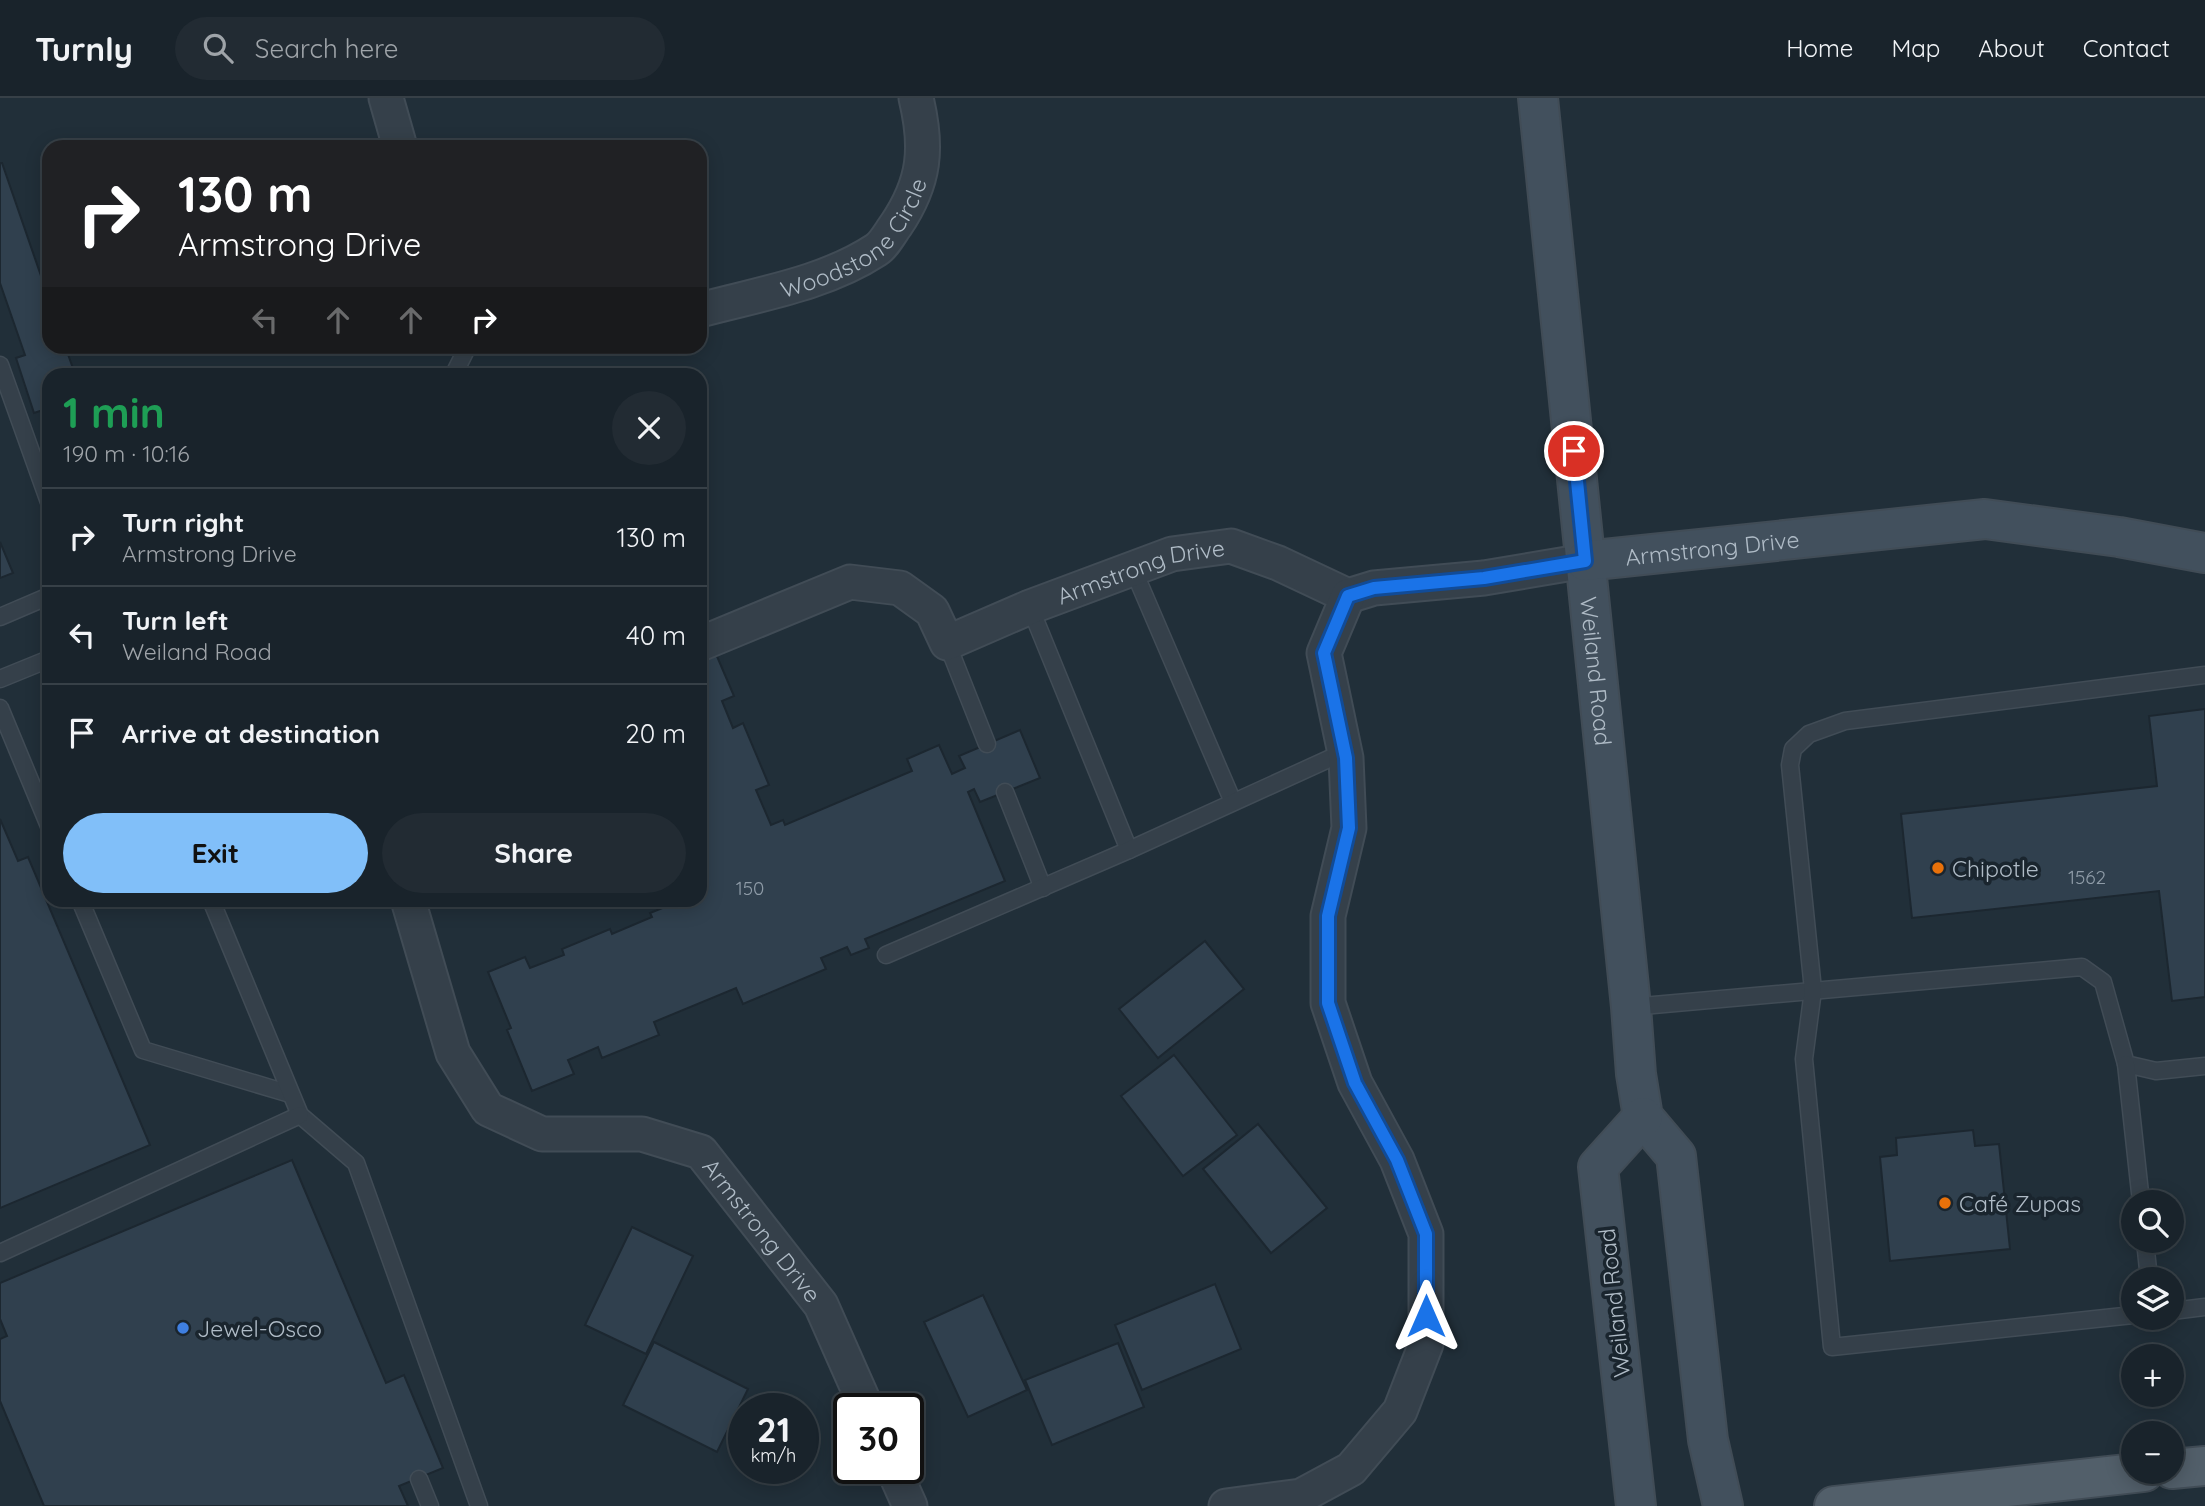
<!DOCTYPE html>
<html lang="en">
<head>
<meta charset="utf-8">
<style>
  :root { --surface:#19232b; --page:#222b33; --text:#f1f3f6; --muted:#9fa4a9; --line:#374047; --accent:#81bff9 }
  body { margin:0; font-family:Quicksand,sans-serif; background:var(--page); color:var(--text); height:100vh; display:flex; flex-direction:column; font-size:26px; white-space:nowrap }
  * { box-sizing:border-box; margin:0 }
  p { font-size:23px; color:var(--muted) }
  .icon { flex:none; width:38px; height:38px; fill:none; stroke:currentColor; stroke-width:2; stroke-linecap:round; stroke-linejoin:round }
  .map { position:relative; flex:1; overflow:hidden }
  .side { position:absolute; left:42px; top:270px; width:665px; height:539px; display:flex; flex-direction:column; background:var(--surface); border-radius:21px; box-shadow:0 4px 18px #0003,0 0 0 2px var(--line) }
  .side>* { flex:none }
  .top-card { position:absolute; left:42px; top:42px; width:665px; height:214px; border-radius:21px; box-shadow:0 4px 18px #0003,0 0 0 2px var(--line); background:#202124; color:#fff; overflow:hidden }
  .tools { position:absolute; left:2121px; top:1092px; display:grid; gap:14px }
  .tools a { display:grid; place-items:center; width:63px; height:63px; border-radius:50%; background:var(--surface); box-shadow:0 4px 18px #0003,0 0 0 2px var(--line); font-size:35px }
  .speed { position:absolute; left:728px; top:1295px; display:flex; gap:14px; font-size:35px; font-weight:700; text-align:center }
  .speed>* { display:grid; place-content:center; width:91px; height:91px; border-radius:50%; background:var(--surface); box-shadow:0 4px 18px #0003,0 0 0 2px var(--line); line-height:1 }
  .speed small { font-size:18px; font-weight:400 }
  .speed .limit { border:4px solid #111; border-radius:10px; background:#fff; color:#111 }
  .pin { position:absolute; display:grid; place-items:center; width:60px; height:60px; color:#fff; margin:-30px; border:4px solid #fff; border-radius:50%; box-shadow:0 2px 7px #0007 }
  .me { position:absolute; width:77px; margin:-38px; rotate:0deg; stroke-linejoin:round; filter:drop-shadow(0 0 5px #0008) }
  .turn { display:flex; align-items:center; gap:24px; height:147px; padding:0 21px; font-size:32px }
  .turn .icon { width:91px; height:91px; stroke-width:2.5 }
  .turn b { display:block; font-size:49px; line-height:60px }
  .lanes { display:flex; align-items:center; height:66px; padding:0 21px; background:#0003; justify-content:center; gap:35px; direction:ltr }
  .lanes .off { opacity:.35 }
  .round { display:grid; place-items:center; flex:none; width:74px; height:74px; border-radius:37px; background:var(--page) }
  .overview { display:flex; align-items:center; justify-content:space-between; height:119px; padding:0 21px }
  h1 { font-size:42px; font-weight:700; line-height:52px; color:#1e9e55 }
  .primary-button { display:flex; gap:14px; margin-top:auto; padding:14px 21px }
  .primary-button a { flex:1; height:80px; border-radius:42px; background:var(--accent); color:#111; font-size:28px; font-weight:700; line-height:80px; text-align:center }
  .primary-button a+a { background:var(--page); color:var(--text) }
  ul { padding:0; list-style:none }
  li { display:flex; align-items:center; gap:21px; height:98px; padding:0 21px; border-top:2px solid var(--line) }
  li div { flex:1 }
  li b { display:block; font-size:26px }
  li em { font-style:normal }
  header { display:flex; align-items:center; gap:42px; box-sizing:border-box; height:98px; padding:0 35px; background:var(--surface); border-bottom:2px solid var(--line) }
  header strong { font-size:33px }
  nav { display:flex; gap:38px; margin-inline-start:auto; font-size:24px }
  .search { width:490px; height:63px; background:var(--page); display:flex; align-items:center; gap:18px; box-sizing:border-box; padding:0 24px; border-radius:38px; color:var(--muted); font-size:26px }
  .map>svg:first-child { display:block }
</style>
</head>
<body>
<header>
<strong>Turnly</strong>
<div class="search"><svg class="icon" aria-label="search" viewBox="0 0 24 24"><circle cx="10" cy="10" r="6"/><path d="M15 15l6 6"/></svg>Search here</div>
<nav><a>Home</a><a>Map</a><a>About</a><a>Contact</a></nav>
</header>
<div class="map">
<svg width="2205" height="1408" viewBox="0 0 2205 1408">
  <rect width="100%" height="100%" fill="#212f39"/>
  <g fill="#30404e" stroke="#1c2730" stroke-width="2">
    <path d="M0,65H2L49,201V248H65L75,276H49V320L46,311L34,315L16,260L25,257L0,185Z"/>
    <path d="M0,444L13,475L0,480Z"/>
    <path d="M716,556L734,598L722,603L733,630L743,625L769,687L756,692L771,727L783,722L785,727L912,673L907,661L939,647L952,676L965,670L959,658L1020,632L1040,680L980,704L974,691L968,694L1005,783L865,841L869,850L851,857L847,849L821,860L826,871L743,906L736,890L654,924L659,937L602,960L598,949L568,962L574,976L532,993L507,932L511,930L488,874L525,859L530,870L564,857L562,851L610,831L612,836L652,819L650,815L682,802H700V562Z"/>
    <path d="M2205,611V899L2172,903L2159,793L1912,820L1901,716L2157,688L2149,618Z"/>
    <path d="M0,721L18,763L28,759L150,1047L0,1110Z"/>
    <path d="M1205,843L1244,891L1158,960L1119,911Z"/>
    <path d="M1174,957L1237,1037L1183,1078L1121,998Z"/>
    <path d="M1258,1026L1327,1110L1271,1155L1203,1071Z"/>
    <path d="M1973,1032L1975,1048L1999,1046L2010,1151L1890,1163L1880,1059L1897,1057L1896,1040Z"/>
    <path d="M292,1062L386,1285L404,1277L443,1370L399,1388L408,1408H44L0,1303V1241L7,1238L0,1221V1185Z"/>
    <path d="M632,1129L693,1158L646,1256L585,1227Z"/>
    <path d="M1215,1186L1241,1251L1142,1292L1115,1227Z"/>
    <path d="M983,1197L1027,1292L968,1319L924,1224Z"/>
    <path d="M654,1244L748,1291L717,1354L623,1307Z"/>
    <path d="M1118,1245L1144,1309L1052,1347L1025,1282Z"/>
  </g>
  <g fill="none" stroke-linecap="round" stroke-linejoin="round">
    <g stroke="#414c56" stroke-width="19">
      <g id="lane">
        <path d="M0,267L49,404"/>
        <path d="M454,276L468,248"/>
        <path d="M1133,471L1233,704"/>
        <path d="M1030,509L1129,752"/>
        <path d="M0,519L49,498"/>
        <path d="M947,545L987,646"/>
        <path d="M0,581L49,561"/>
        <path d="M0,610L49,728"/>
        <path d="M1005,694L1043,790"/>
        <path d="M80,802L143,952L290,996"/>
        <path d="M211,802L300,1017L356,1065L479,1408"/>
        <path d="M886,857L1129,752L1344,654"/>
        <path d="M1631,909L2082,869L2103,884L2126,966L2156,973L2205,968"/>
        <path d="M2126,966L2141,1104"/>
        <path d="M2145,1143L2149,1181"/>
        <path d="M0,1155L300,1017"/>
        <path d="M2172,1213L2205,1209"/>
        <path d="M2133,1217L1832,1249L1804,961L1813,892L1790,667L1793,651L1809,636L1845,623L2205,577"/>
        <path d="M419,1381L430,1408"/>
      </g>
    </g>
    <g stroke="#414c56" stroke-width="37">
      <g id="street">
        <path d="M386,0L400,49"/>
        <path id="s1" d="M700,212C759,196 824,186 876,152C884,147 890,135 896,127C925,84 928,50 916,0"/>
        <path id="s2" d="M700,546L850,484L900,490L932,513L947,545L1030,509L1172,456L1231,448L1278,465L1348,498L1374,490L1484,480L1585,463"/>
        <path id="s3" d="M408,802L453,955L488,1011L542,1036H642L701,1054L821,1207L867,1311"/>
        <path d="M893,1370L910,1408"/>
        <path d="M1226,1408L1301,1398L1351,1371L1400,1313L1426,1246V1136L1397,1062L1355,985L1328,905V818L1349,730L1346,660L1324,555L1348,498"/>
      </g>
    </g>
    <g stroke="#414c56" stroke-width="42">
      <g id="secondary">
        <path id="s4" d="M1538,0L1631,909L1636,976L1643,1019L1676,1058L1708,1342L1723,1408"/>
        <path id="s5" d="M1585,463L1985,421L2119,439L2205,455"/>
        <path d="M1636,1408L1598,1069L1643,1019"/>
      </g>
    </g>
    <g stroke="#414c56" stroke-width="42">
      <g id="primary">
        <path d="M2172,1371L2205,1368"/>
        <path d="M1834,1408L2144,1374"/>
      </g>
    </g>
    <use href="#lane" stroke="#35404a" stroke-width="16"/>
    <use href="#street" stroke="#35404a" stroke-width="33"/>
    <use href="#secondary" stroke="#42505d" stroke-width="38"/>
    <use href="#primary" stroke="#525f6a" stroke-width="38"/>
  </g>
  <g fill="none" stroke-linecap="round" stroke-linejoin="round">
    <g stroke="#114b97" stroke-width="18">
      <path id="route" d="M1426,1218V1136L1397,1062L1355,985L1328,905V818L1349,730L1346,660L1324,555L1348,498L1374,490L1484,480L1585,463L1574,353"/>
    </g>
    <use href="#route" stroke="#1a73e8" stroke-width="12"/>
  </g>
  <g fill="#e8710a" stroke="#1a252e" stroke-width="2.5">
    <circle cx="1938" cy="770" r="7"/>
    <circle cx="1945" cy="1105" r="7"/>
  </g>
  <circle fill="#3f7fe0" stroke="#1a252e" stroke-width="2.5" cx="183" cy="1230" r="7"/>
  <g text-anchor="middle" dominant-baseline="central" stroke-width="7" stroke-linejoin="round" paint-order="stroke">
    <g font-size="19" fill="#8e9ba7">
      <text x="2087" y="779">1562</text>
      <text x="750" y="790">150</text>
    </g>
    <g font-size="23" fill="#afbbc6" stroke="#1a252e">
      <text stroke="none"><textPath href="#s1" startOffset="177">Woodstone Circle</textPath></text>
      <text stroke="none"><textPath href="#s5" startOffset="128">Armstrong Drive</textPath></text>
      <text stroke="none"><textPath href="#s2" startOffset="495">Armstrong Drive</textPath></text>
      <text stroke="none"><textPath href="#s4" startOffset="576">Weiland Road</textPath></text>
      <text stroke="none"><textPath href="#s3" startOffset="546">Armstrong Drive</textPath></text>
      <text transform="translate(1614 1205) rotate(-96)">Weiland Road</text>
    </g>
    <g font-size="23" fill="#afbbc6" stroke="#1a252e" text-anchor="start">
      <text x="1952" y="770">Chipotle</text>
      <text x="1959" y="1105">Café Zupas</text>
      <text x="197" y="1230">Jewel-Osco</text>
    </g>
  </g>
</svg>
<div class="tools">
<a><svg class="icon" aria-label="search" viewBox="0 0 24 24"><circle cx="10" cy="10" r="6"/><path d="M15 15l6 6"/></svg></a>
<a><svg class="icon" aria-label="layers" viewBox="0 0 24 24"><path d="M12 4l9 5-9 5-9-5zM3 14l9 5 9-5"/></svg></a>
<a>+</a>
<a>−</a>
</div>
<div class="speed"><div>21<small>km/h</small></div><div class="limit">30</div></div>
<div class="pin" style="left:1574px;top:353px;background:#d93025"><svg class="icon" aria-label="arrive" viewBox="0 0 24 24"><path d="M6 21V4h12l-3 4 3 4H6"/></svg></div>
<svg class="me" style="left:1426px;top:1218px" viewBox="-20 -20 40 40"><path d="M0-17L14 15 0 8-14 15z" fill="#1a73e8" stroke="#fff" stroke-width="4"/></svg>
<div class="top-card">
<div class="turn"><svg class="icon" aria-label="right" viewBox="0 0 24 24"><path d="M7 20v-9h11M14 6l5 5-5 5"/></svg><div><b>130 m</b>Armstrong Drive</div></div>
<div class="lanes"><svg class="icon off" aria-label="left" viewBox="0 0 24 24"><path d="M17 20v-9H6M10 6l-5 5 5 5"/></svg><svg class="icon off" aria-label="ahead" viewBox="0 0 24 24"><path d="M12 20V5M6 11l6-6 6 6"/></svg><svg class="icon off" aria-label="ahead" viewBox="0 0 24 24"><path d="M12 20V5M6 11l6-6 6 6"/></svg><svg class="icon" aria-label="right" viewBox="0 0 24 24"><path d="M7 20v-9h11M14 6l5 5-5 5"/></svg></div>
</div>
<section class="side">
<div class="overview"><div><h1>1 min</h1><p>190 m · 10:16</p></div><a class="round"><svg class="icon" aria-label="close" viewBox="0 0 24 24"><path d="M6 6l12 12M18 6L6 18"/></svg></a></div>
<ul>
<li><svg class="icon" aria-label="right" viewBox="0 0 24 24"><path d="M7 20v-9h11M14 6l5 5-5 5"/></svg><div><b>Turn right</b><p>Armstrong Drive</p></div><em>130 m</em></li>
<li><svg class="icon" aria-label="left" viewBox="0 0 24 24"><path d="M17 20v-9H6M10 6l-5 5 5 5"/></svg><div><b>Turn left</b><p>Weiland Road</p></div><em>40 m</em></li>
<li><svg class="icon" aria-label="arrive" viewBox="0 0 24 24"><path d="M6 21V4h12l-3 4 3 4H6"/></svg><div><b>Arrive at destination</b></div><em>20 m</em></li>
</ul>
<div class="primary-button"><a>Exit</a><a>Share</a></div>
</section>
</div>
</body>
</html>
